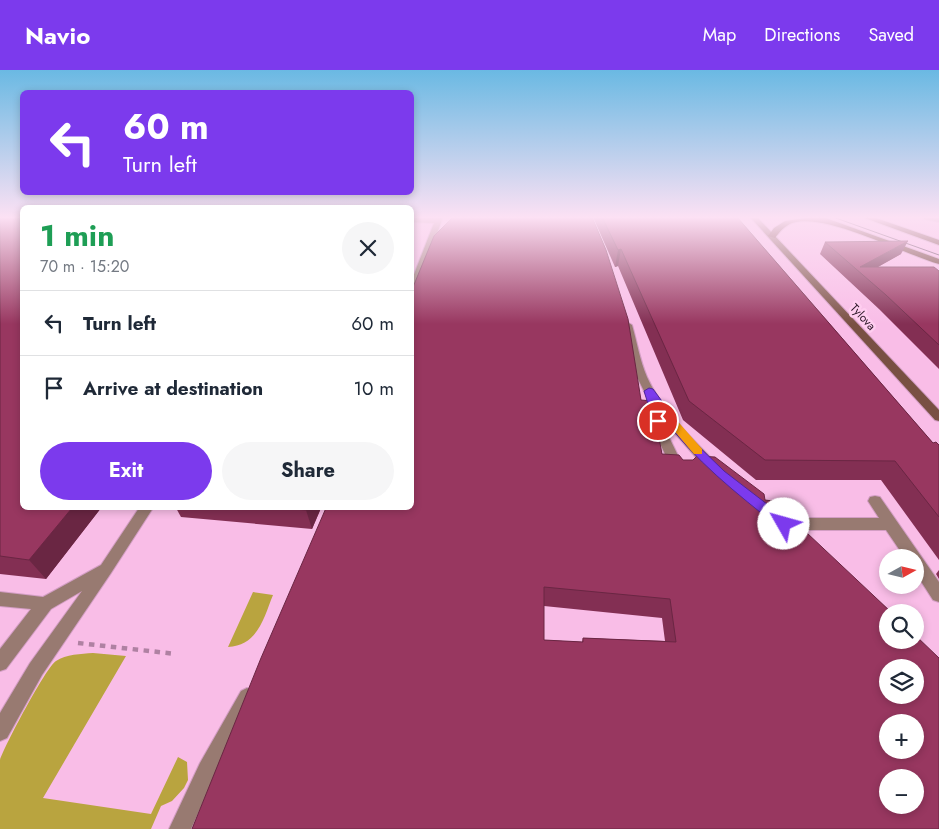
<!DOCTYPE html>
<html lang="en">
<head>
<meta charset="utf-8">
<style>
  :root { --surface:#fff; --page:#f6f6f7; --text:#1f2937; --muted:#747a83; --line:#e0e1e3; --accent:#7c3aed }
  body { margin:0; font-family:Jost,sans-serif; background:var(--page); color:var(--text); height:100vh; display:flex; flex-direction:column; font-size:19px; white-space:nowrap }
  * { box-sizing:border-box; margin:0 }
  p { font-size:16px; color:var(--muted) }
  .icon { flex:none; width:28px; height:28px; fill:none; stroke:currentColor; stroke-width:2; stroke-linecap:round; stroke-linejoin:round }
  .map { position:relative; flex:1; overflow:hidden }
  .drawer { position:absolute; left:20px; top:135px; width:394px; height:305px; display:flex; flex-direction:column; background:var(--surface); border-radius:8px; box-shadow:0 2px 8px #0003 }
  .drawer>* { flex:none }
  .top-card { position:absolute; left:20px; top:20px; width:394px; height:105px; border-radius:8px; box-shadow:0 2px 8px #0003; background:#7c3aed; color:#fff; overflow:hidden }
  .needle { width:32px; rotate:82deg }
  .buttons { position:absolute; left:879px; top:479px; display:grid; gap:10px }
  .buttons a { display:grid; place-items:center; width:45px; height:45px; border-radius:50%; background:var(--surface); box-shadow:0 2px 8px #0003; font-size:25px }
  .pin { position:absolute; display:grid; place-items:center; width:42px; height:42px; color:#fff; margin:-21px; border:2px solid #fff; border-radius:50%; box-shadow:0 1px 5px #0007 }
  .me { position:absolute; width:55px; margin:-28px; rotate:308deg; stroke-linejoin:round; filter:drop-shadow(0 0 4px #0008) }
  .turn { display:flex; align-items:center; gap:18px; height:105px; padding:0 20px; font-size:22px }
  .turn .icon { width:65px; height:65px; stroke-width:2.5 }
  .turn b { display:block; font-size:35px; line-height:42px }
  .round { display:grid; place-items:center; flex:none; width:52px; height:52px; border-radius:26px; background:var(--page) }
  .overview { display:flex; align-items:center; justify-content:space-between; height:85px; padding:0 20px }
  h1 { font-size:30px; font-weight:700; line-height:38px; color:#1e9e55 }
  .cta { display:flex; gap:10px; margin-top:auto; padding:10px 20px }
  .cta a { flex:1; height:58px; border-radius:30px; background:var(--accent); color:#fff; font-size:20px; font-weight:700; line-height:58px; text-align:center }
  .cta a+a { background:var(--page); color:var(--text) }
  ul { padding:0; list-style:none }
  li { display:flex; align-items:center; gap:15px; height:65px; padding:0 20px; border-top:1px solid var(--line) }
  li div { flex:1 }
  li b { display:block; font-size:19px }
  li em { font-style:normal }
  header { display:flex; align-items:center; gap:30px; box-sizing:border-box; height:70px; padding:0 25px; background:var(--accent); color:#fff }
  header strong { font-size:24px }
  nav { display:flex; gap:28px; margin-inline-start:auto; font-size:18px }
  .map>svg:first-child { display:block }
</style>
</head>
<body>
<header>
<strong>Navio</strong>
<nav><a>Map</a><a>Directions</a><a>Saved</a></nav>
</header>
<div class="map">
<svg width="939" height="759" viewBox="0 0 939 759">
  <rect width="100%" height="100%" fill="#f9bde7"/>
  <g fill="#b9a43f">
    <path d="M253,522L273,525C264,547 258,576 228,577Z"/>
    <path d="M93,583L126,586L43,728L151,744L178,687L187,692L188,710L184,718L172,731L161,736L151,759H0C0,743 0,703 0,690C4,677 46,597 56,591C66,584 81,584 93,583Z"/>
  </g>
  <g fill="none" stroke-linecap="round" stroke-linejoin="round">
    <g stroke="#d39ec4" stroke-width="2">
      <g id="lane">
        <path d="M436,147H443L415,224L411,227V212L434,153L411,152V148Z"/>
        <path d="M924,147L939,148V152L924,149Z"/>
        <path d="M627,252L632,255C637,272 640,291 647,307C663,342 692,368 718,395L719,398L718,401H708L664,351L668,365L684,398L678,403L673,401L656,365L646,331L648,329L634,301L622,255Z"/>
        <path d="M875,426L880,427L939,512V532L933,530L915,502V488H905L886,460H784L779,458L775,452L777,448L782,447L787,448H879L868,431L870,427Z"/>
        <path d="M139,438H153L111,503L42,605L7,668L0,671V643L30,593L82,521L51,539L6,599L0,601V579L31,539L0,536V522L43,527L101,495Z"/>
        <path d="M247,618L253,621L256,627L214,707L191,759H169L200,693L241,621Z"/>
      </g>
    </g>
    <g stroke="#d39ec4" stroke-width="2">
      <path id="secondary" d="M750,147H757L939,340V351L935,350Z"/>
    </g>
    <g stroke="#d39ec4" stroke-width="2">
      <g id="primary">
        <path d="M813,147H823L939,189V194C903,184 826,142 792,153C785,156 780,161 775,168L768,166L774,158L785,151Z"/>
        <path d="M862,147H873L939,170V175Z"/>
      </g>
    </g>
    <path stroke="#af81a2" stroke-width="4.5" stroke-dasharray="5.5 5.5" stroke-linecap="butt" d="M78,573L176,584"/>
    <use href="#lane" fill="#987a71" fill-rule="evenodd"/>
    <use href="#secondary" fill="#795043" fill-rule="evenodd"/>
    <use href="#primary" fill="#623123" fill-rule="evenodd"/>
    <path stroke="#4f3247" stroke-width="1" d="M833,147L939,185"/>
  </g>
  <g fill="#832f53" fill-rule="evenodd">
    <path d="M0,147L22,438H101L46,509L0,504Z"/>
    <path d="M445,147H592L641,330L662,384L683,390L765,430L891,542L192,759L453,148ZM544,536L662,548L665,571L583,568L582,572L544,570Z"/>
    <path d="M593,147H737L933,373L939,375V490L881,410H756L683,350L618,196L615,197Z"/>
    <path d="M825,172L901,184L878,197L939,201V299L879,239L820,184Z"/>
    <path d="M176,438H321L312,459L181,447Z"/>
    <path d="M939,500V509L936,504Z"/>
  </g>
  <g fill="#6a2643">
    <path d="M908,171L901,184L863,205L860,197Z"/>
    <path d="M621,179L618,196L615,197L618,180Z"/>
    <path d="M72,438H101L46,509L29,490Z"/>
    <path d="M307,438H321L312,459L306,440Z"/>
  </g>
  <g fill="#983760" stroke="#6a2643" fill-rule="evenodd">
    <path d="M0,147H22V438H72L29,490L0,486Z"/>
    <path d="M453,147H592L606,180L628,249L641,330L652,331L662,384L679,385L683,390H693L697,386L715,387L764,424L765,430L773,431L891,542H888V570H915V565L939,588V759H192L261,588L326,438H411V222L434,166ZM544,517L670,529L676,572L583,568V572L544,570ZM888,598H915V625H888ZM888,652H915V680H888ZM888,708H915V735H888Z"/>
    <path d="M602,147H737L933,373L936,372L939,375V447L895,391L765,390L689,331L621,179L618,180Z"/>
    <path d="M908,171L860,197H934L939,201V275L886,225L825,172Z"/>
    <path d="M283,438H307L306,440Z"/>
  </g>
  <linearGradient id="sky" x2="0" y2="1"><stop stop-color="#6ab9e3"/><stop offset="0.58" stop-color="#fce1f4"/><stop offset="1" stop-color="#fce1f4" stop-opacity="0"/></linearGradient>
  <rect width="939" height="254" fill="url(#sky)"/>
  <path fill="#7c3aed" stroke="#51269a" d="M649,318L653,319L686,364L724,401L789,451L791,454L789,458H780C736,423 695,391 662,346V353H654L644,321Z"/>
  <path fill="#f59e0b" d="M669,345L673,346L702,379V384H694L665,350V346Z"/>
  <g text-anchor="middle" dominant-baseline="central" stroke-width="5" stroke-linejoin="round" paint-order="stroke">
    <g font-size="12" fill="#271222" stroke="#ffcef0">
      <text transform="translate(863 247) rotate(47)">Tylova</text>
    </g>
  </g>
</svg>
<div class="buttons">
<a><svg class="needle" viewBox="-14 -14 28 28"><path d="M0-13l5 13h-10z" fill="#e53935"/><path d="M0 13l5-13h-10z" fill="#747a83"/></svg></a>
<a><svg class="icon" aria-label="search" viewBox="0 0 24 24"><circle cx="10" cy="10" r="6"/><path d="M15 15l6 6"/></svg></a>
<a><svg class="icon" aria-label="layers" viewBox="0 0 24 24"><path d="M12 4l9 5-9 5-9-5zM3 14l9 5 9-5"/></svg></a>
<a>+</a>
<a>−</a>
</div>
<div class="pin" style="left:658px;top:351px;background:#d93025"><svg class="icon" aria-label="arrive" viewBox="0 0 24 24"><path d="M6 21V4h12l-3 4 3 4H6"/></svg></div>
<svg class="me" style="left:784px;top:454px" viewBox="-20 -20 40 40"><circle r="19" fill="#fff"/><path d="M0-13L10 11 0 6-10 11z" fill="#7c3aed"/></svg>
<div class="top-card">
<div class="turn"><svg class="icon" aria-label="left" viewBox="0 0 24 24"><path d="M17 20v-9H6M10 6l-5 5 5 5"/></svg><div><b>60 m</b>Turn left</div></div>
</div>
<section class="drawer">
<div class="overview"><div><h1>1 min</h1><p>70 m · 15:20</p></div><a class="round"><svg class="icon" aria-label="close" viewBox="0 0 24 24"><path d="M6 6l12 12M18 6L6 18"/></svg></a></div>
<ul>
<li><svg class="icon" aria-label="left" viewBox="0 0 24 24"><path d="M17 20v-9H6M10 6l-5 5 5 5"/></svg><div><b>Turn left</b></div><em>60 m</em></li>
<li><svg class="icon" aria-label="arrive" viewBox="0 0 24 24"><path d="M6 21V4h12l-3 4 3 4H6"/></svg><div><b>Arrive at destination</b></div><em>10 m</em></li>
</ul>
<div class="cta"><a>Exit</a><a>Share</a></div>
</section>
</div>
</body>
</html>
